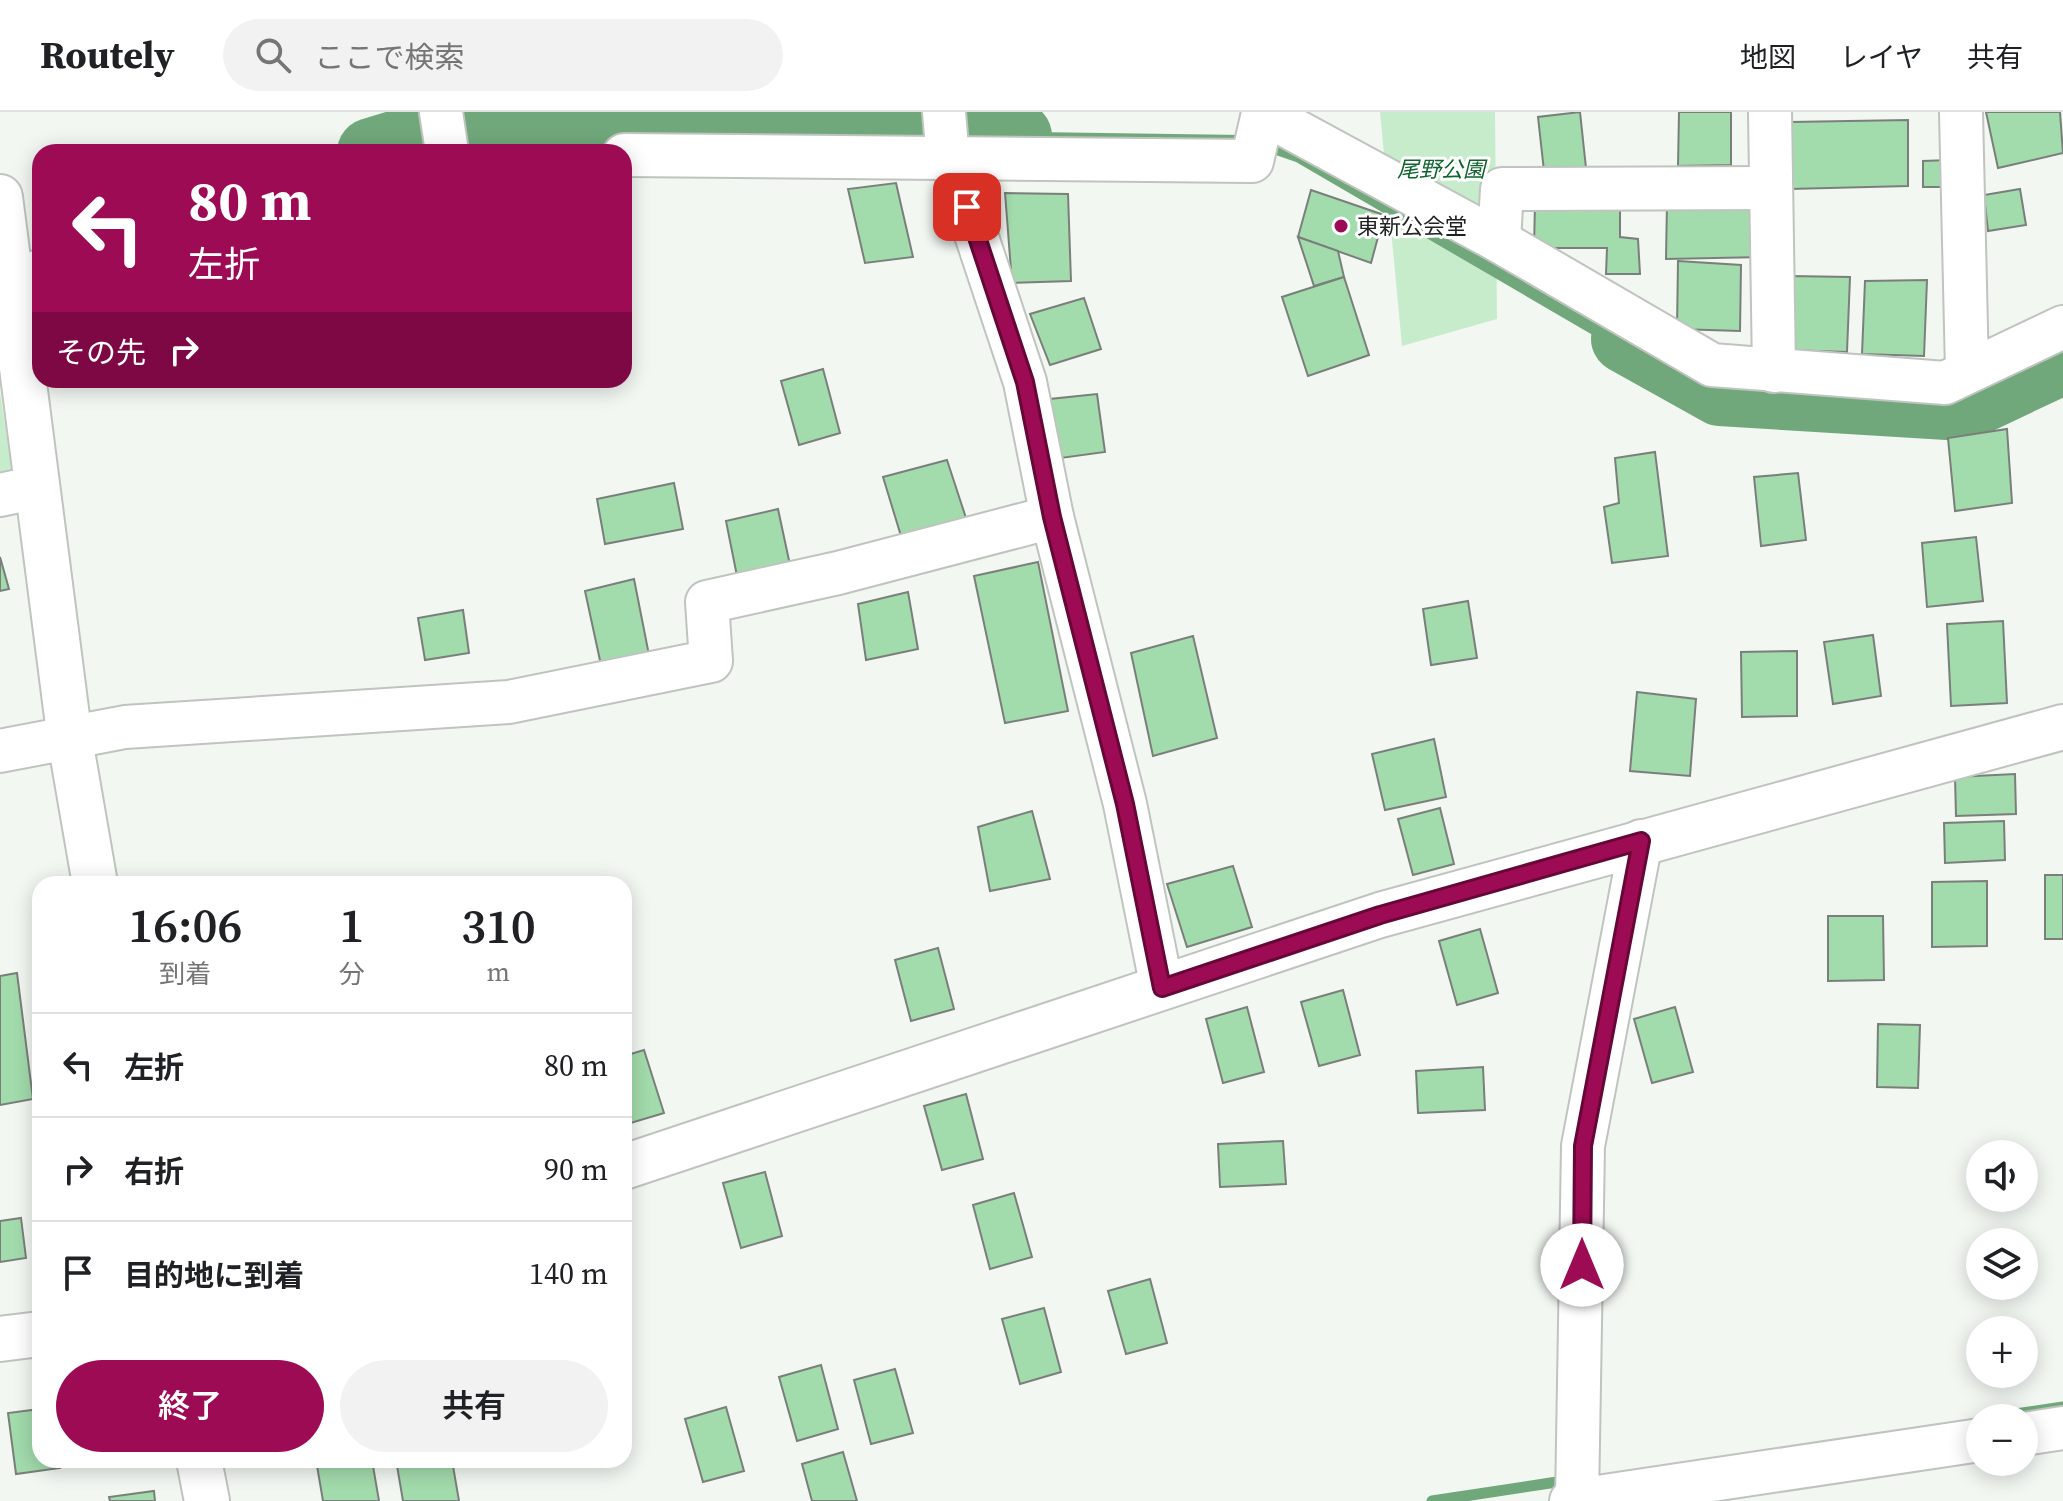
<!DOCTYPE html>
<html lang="ja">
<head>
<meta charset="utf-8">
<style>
  :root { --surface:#fff; --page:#f2f2f2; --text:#202124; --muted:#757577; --line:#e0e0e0; --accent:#9e0b55 }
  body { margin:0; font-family:"Source Serif 4","Noto Sans JP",serif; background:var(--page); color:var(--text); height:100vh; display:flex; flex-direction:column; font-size:30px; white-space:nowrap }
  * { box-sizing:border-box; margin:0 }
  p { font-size:26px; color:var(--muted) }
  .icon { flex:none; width:44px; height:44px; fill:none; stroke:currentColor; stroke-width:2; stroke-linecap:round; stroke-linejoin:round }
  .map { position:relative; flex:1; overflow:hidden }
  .sheet { position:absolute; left:32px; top:764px; width:600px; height:592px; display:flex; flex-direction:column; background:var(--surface); border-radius:24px; box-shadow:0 4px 20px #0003 }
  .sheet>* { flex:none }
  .top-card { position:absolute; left:32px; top:32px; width:600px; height:244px; border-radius:24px; box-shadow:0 4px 20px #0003; background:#9e0b55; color:#fff; overflow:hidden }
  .fabs { position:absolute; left:1966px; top:1028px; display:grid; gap:16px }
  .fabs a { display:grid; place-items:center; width:72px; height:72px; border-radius:50%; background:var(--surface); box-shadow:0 4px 20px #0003; font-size:40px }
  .pin { position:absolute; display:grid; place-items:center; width:68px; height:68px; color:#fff; margin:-34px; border-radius:16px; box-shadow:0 4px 12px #0006 }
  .me { position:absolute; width:88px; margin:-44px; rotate:0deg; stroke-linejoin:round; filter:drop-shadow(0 0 6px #0008) }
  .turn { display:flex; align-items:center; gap:28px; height:168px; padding:0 24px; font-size:36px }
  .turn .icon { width:104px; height:104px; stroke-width:2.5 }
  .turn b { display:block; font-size:56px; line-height:68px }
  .then { display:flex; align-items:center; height:76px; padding:0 24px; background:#0003; gap:16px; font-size:30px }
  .eta { display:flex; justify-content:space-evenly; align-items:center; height:136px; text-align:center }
  .eta b { font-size:48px; font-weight:600; line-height:56px }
  .action { display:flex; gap:16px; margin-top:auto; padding:16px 24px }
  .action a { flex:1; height:92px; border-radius:48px; background:var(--accent); color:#fff; font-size:32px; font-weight:600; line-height:92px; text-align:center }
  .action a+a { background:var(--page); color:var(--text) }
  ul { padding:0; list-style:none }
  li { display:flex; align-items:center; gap:24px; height:104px; padding:0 24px; border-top:2px solid var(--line) }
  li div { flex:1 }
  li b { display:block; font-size:30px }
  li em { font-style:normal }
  header { display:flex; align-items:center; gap:48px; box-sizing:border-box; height:112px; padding:0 40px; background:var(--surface); border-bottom:2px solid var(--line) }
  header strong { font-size:38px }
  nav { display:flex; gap:44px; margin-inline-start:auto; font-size:28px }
  .search { width:560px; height:72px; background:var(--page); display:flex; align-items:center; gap:20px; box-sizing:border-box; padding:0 28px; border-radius:44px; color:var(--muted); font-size:30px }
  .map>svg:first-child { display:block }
</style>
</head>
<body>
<header>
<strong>Routely</strong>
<div class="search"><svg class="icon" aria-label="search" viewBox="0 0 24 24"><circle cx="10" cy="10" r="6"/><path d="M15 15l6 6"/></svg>ここで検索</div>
<nav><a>地図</a><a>レイヤ</a><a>共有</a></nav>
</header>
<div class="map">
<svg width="2063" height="1389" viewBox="0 0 2063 1389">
  <rect width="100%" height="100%" fill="#f2f7f2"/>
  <g fill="#c7eccc">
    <path d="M1380,0H1495L1497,207L1402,234Z"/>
    <path d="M0,280L14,371L0,375Z"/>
  </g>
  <path fill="#71a87b" d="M1293,18L1707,257L1694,282L1296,50L1247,33L964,30L963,19L1243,23Z"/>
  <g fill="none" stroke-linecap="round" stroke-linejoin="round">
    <g stroke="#71a87b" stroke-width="11">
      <path d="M1987,1306L2063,1295"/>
      <path d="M1432,1389L1570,1368"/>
    </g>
    <g stroke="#71a87b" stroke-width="68">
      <path d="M471,19L561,13L1018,24"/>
      <path d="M371,40L427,23"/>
      <path d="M1625,227L1720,280L1964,295L2063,248"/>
    </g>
  </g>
  <g fill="#a2dbac" stroke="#7b7f7b" stroke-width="2">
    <path d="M1580,0L1586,56L1544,59L1538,5Z"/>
    <path d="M1679,0H1731V53L1678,54Z"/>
    <path d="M1986,0H2060L2063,41L1998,56Z"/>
    <path d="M1908,8V74L1790,77V10Z"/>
    <path d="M1949,48L1950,75H1923V49Z"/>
    <path d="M896,71L913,145L865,151L848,77Z"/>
    <path d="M2020,77L2026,113L1988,119L1984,83Z"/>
    <path d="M1311,78L1384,103L1371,151L1298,125Z"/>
    <path d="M1005,81L1068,82L1071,169L1012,171Z"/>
    <path d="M1620,90V125L1638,127L1640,162H1606L1607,136H1534L1535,91Z"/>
    <path d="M1667,90H1763L1764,145L1666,147Z"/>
    <path d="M1298,125L1338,139L1344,165L1314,174Z"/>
    <path d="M1678,149L1741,153L1740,219L1677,217Z"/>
    <path d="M1790,164L1850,165L1847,240L1788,238Z"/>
    <path d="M1344,165L1369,243L1308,264L1282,185Z"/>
    <path d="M1927,168L1924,244L1862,242L1865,169Z"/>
    <path d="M1084,186L1101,237L1050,253L1030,202Z"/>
    <path d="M823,257L840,321L799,333L781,269Z"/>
    <path d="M1097,282L1105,340L1061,346L1050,287Z"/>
    <path d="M2007,317L2012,391L1955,399L1948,326Z"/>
    <path d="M1655,340L1668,444L1612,451L1604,395L1619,391L1615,346Z"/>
    <path d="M947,348L966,406L901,424L883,365Z"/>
    <path d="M1798,361L1806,428L1761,434L1754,365Z"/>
    <path d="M674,371L683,417L605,432L597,387Z"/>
    <path d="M778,397L790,453L737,464L726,409Z"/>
    <path d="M1976,425L1983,489L1927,495L1922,431Z"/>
    <path d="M0,445L9,477L0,479Z"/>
    <path d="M1038,450L1068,599L1005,611L974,464Z"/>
    <path d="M634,467L649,543L601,553L585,479Z"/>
    <path d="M908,480L918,537L866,548L858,492Z"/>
    <path d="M1468,489L1477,546L1431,553L1423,497Z"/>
    <path d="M463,498L469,541L425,548L418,506Z"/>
    <path d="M2003,509L2007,591L1951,594L1947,512Z"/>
    <path d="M1873,523L1881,584L1833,592L1824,530Z"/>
    <path d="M1193,524L1217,626L1153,644L1131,541Z"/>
    <path d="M1797,539V604L1742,605L1741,540Z"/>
    <path d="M1637,580L1696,587L1690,664L1630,659Z"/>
    <path d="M1434,627L1446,685L1385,698L1372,642Z"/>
    <path d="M2015,662L2016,702L1956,704L1955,665Z"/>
    <path d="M1440,696L1454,752L1413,763L1398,707Z"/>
    <path d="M1032,699L1050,767L990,779L978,715Z"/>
    <path d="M2004,709L2005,748L1945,751L1944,711Z"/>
    <path d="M1233,754L1252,815L1187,835L1167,772Z"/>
    <rect x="2045" y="763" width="18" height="64"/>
    <path d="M1987,769V834L1932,835V770Z"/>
    <path d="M1828,804H1883L1884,868L1828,869Z"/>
    <path d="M1480,817L1498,881L1457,893L1439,829Z"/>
    <path d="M938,836L954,897L911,909L895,848Z"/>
    <path d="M17,861L33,987L0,993V864Z"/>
    <path d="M1343,878L1360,943L1319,954L1301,890Z"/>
    <path d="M1247,895L1264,960L1223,971L1206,907Z"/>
    <path d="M1675,895L1693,960L1652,971L1634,907Z"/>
    <path d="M1878,912L1920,913L1918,976L1877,975Z"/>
    <path d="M644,938L664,1001L624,1013V944Z"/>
    <path d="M1483,955L1485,998L1418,1001L1416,959Z"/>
    <path d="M966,982L983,1047L942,1058L924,994Z"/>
    <path d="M1283,1029L1286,1072L1220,1075L1218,1032Z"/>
    <path d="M765,1060L782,1124L741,1136L723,1071Z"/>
    <path d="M1014,1081L1032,1145L990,1157L973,1093Z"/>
    <path d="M21,1106L26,1146L0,1150V1109Z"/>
    <path d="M1150,1167L1167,1231L1126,1242L1108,1179Z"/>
    <path d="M1044,1196L1061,1260L1020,1272L1002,1207Z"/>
    <path d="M821,1253L838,1317L797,1329L779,1265Z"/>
    <path d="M895,1257L913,1321L871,1332L854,1268Z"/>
    <path d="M726,1295L744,1359L703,1370L685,1307Z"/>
    <path d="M40,1297V1348H59L60,1356L16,1362L8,1301Z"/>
    <path d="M843,1340L857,1389H812L802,1352Z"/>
    <path d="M316,1348H372L379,1389H323Z"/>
    <path d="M396,1348H452L459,1389H403Z"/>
    <path d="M154,1379L155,1389H110L109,1385Z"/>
  </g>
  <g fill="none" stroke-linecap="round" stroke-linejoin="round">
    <g stroke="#bfc4bf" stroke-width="46">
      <g id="minor">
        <path d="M441,0L447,40"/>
        <path d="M944,0L947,35L1025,270L1052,405L1125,692L1162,876"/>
        <path d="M1770,0L1774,259"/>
        <path d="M1961,0L1967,259"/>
        <path d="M624,43L1252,49L1263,1L1499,129L1712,253L1945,271L2063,215"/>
        <path d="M1499,129L1502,77L1769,76"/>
        <path d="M10,168L40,159"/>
        <path d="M0,383L37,375"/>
        <path d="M0,639L125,615L509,590L711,549L707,490L838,461L1052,405"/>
        <path d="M2024,1322L2063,1316"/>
        <path d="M1571,1389L1980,1328"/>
        <path d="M1577,1389L1583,1034L1641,729"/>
      </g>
    </g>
    <g stroke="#bfc4bf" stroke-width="48">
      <g id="tertiary">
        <path d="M0,85L70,628L95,772"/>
        <path d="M624,1055L1380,803L2063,615"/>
        <path d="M0,1227L40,1222"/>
        <path d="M199,1348L207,1389"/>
      </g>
    </g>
    <use href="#minor" stroke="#fff" stroke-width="42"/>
    <use href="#tertiary" stroke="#fff" stroke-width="44"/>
  </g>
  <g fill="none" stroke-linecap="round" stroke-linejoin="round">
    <g stroke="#670737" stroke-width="20">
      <path id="route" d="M967,95L1025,270L1052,405L1125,692L1162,876L1380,803L1641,729L1583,1034L1582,1153"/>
    </g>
    <use href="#route" stroke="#9e0b55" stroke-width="14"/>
  </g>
  <circle fill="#9e0b55" stroke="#fff" stroke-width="3" cx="1341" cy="114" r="8"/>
  <g text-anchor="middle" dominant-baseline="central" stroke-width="6" stroke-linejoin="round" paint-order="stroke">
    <g font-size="22" font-style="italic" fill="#0f652d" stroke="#fff">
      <text x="1441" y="57">尾野公園</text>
    </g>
    <g font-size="22" fill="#202221" stroke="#fff" text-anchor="start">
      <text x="1357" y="114">東新公会堂</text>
    </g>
  </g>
</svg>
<div class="fabs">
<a><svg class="icon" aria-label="sound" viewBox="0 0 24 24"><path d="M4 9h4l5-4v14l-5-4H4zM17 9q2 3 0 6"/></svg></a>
<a><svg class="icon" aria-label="layers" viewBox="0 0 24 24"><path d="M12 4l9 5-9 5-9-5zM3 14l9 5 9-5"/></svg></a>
<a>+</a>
<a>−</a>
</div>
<div class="pin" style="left:967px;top:95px;background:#d93025"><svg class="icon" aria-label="arrive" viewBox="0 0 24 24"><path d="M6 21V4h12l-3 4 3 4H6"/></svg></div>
<svg class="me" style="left:1582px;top:1153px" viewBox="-20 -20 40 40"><circle r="19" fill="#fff"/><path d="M0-13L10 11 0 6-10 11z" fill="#9e0b55"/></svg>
<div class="top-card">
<div class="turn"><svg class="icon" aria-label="left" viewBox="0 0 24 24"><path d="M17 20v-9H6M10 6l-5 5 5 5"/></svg><div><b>80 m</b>左折</div></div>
<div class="then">その先<svg class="icon" aria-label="right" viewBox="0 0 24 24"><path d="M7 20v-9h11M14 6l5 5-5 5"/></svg></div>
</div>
<section class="sheet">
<div class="eta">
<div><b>16:06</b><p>到着</p></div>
<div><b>1</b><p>分</p></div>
<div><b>310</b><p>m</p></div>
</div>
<ul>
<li><svg class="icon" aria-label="left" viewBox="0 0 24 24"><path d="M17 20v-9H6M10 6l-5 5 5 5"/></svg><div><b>左折</b></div><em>80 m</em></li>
<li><svg class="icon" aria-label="right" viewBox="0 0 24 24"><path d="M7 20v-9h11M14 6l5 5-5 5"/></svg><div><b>右折</b></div><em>90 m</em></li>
<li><svg class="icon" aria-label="arrive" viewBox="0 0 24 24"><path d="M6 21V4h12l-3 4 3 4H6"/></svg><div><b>目的地に到着</b></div><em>140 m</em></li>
</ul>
<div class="action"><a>終了</a><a>共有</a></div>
</section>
</div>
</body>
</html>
